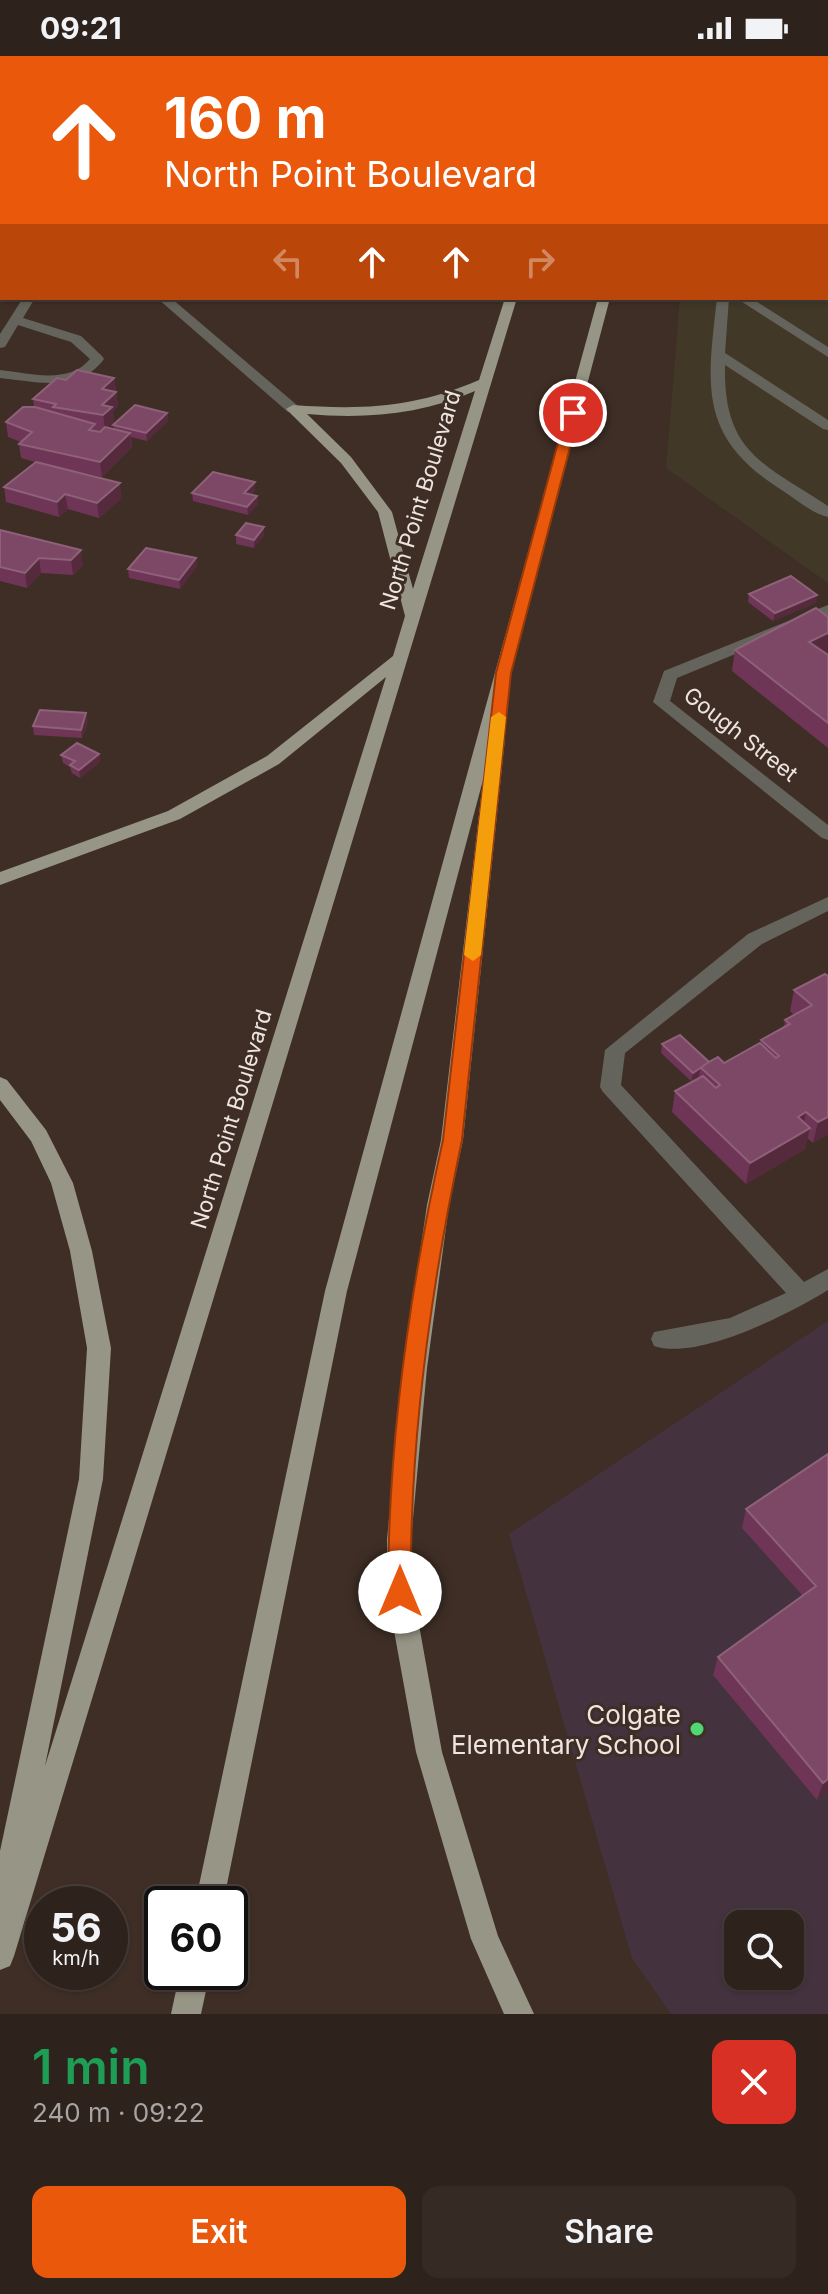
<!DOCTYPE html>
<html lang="en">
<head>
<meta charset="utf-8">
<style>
  :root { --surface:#2e221c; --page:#362a25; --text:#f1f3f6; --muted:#a7a4a3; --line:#493f3b; --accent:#ea580c }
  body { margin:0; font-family:Inter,sans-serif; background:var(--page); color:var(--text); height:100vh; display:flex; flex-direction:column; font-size:30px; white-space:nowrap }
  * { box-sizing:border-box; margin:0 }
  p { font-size:26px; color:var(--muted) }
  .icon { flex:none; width:44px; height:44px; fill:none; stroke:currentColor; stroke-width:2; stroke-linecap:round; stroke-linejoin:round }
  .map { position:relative; height:1958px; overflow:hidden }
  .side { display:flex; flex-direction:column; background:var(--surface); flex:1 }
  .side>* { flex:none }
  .hud { position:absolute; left:0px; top:0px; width:828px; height:244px; box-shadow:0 2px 6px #0004,0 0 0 2px var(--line); background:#ea580c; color:#fff; overflow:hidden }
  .fabs { position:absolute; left:724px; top:1854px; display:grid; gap:16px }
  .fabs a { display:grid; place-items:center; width:80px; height:80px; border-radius:16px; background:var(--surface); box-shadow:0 2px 6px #0004,0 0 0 2px var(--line); font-size:40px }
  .speed { position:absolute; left:24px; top:1830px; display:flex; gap:16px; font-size:40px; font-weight:700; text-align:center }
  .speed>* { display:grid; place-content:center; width:104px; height:104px; border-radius:50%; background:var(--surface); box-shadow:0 2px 6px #0004,0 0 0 2px var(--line); line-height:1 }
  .speed small { font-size:20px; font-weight:400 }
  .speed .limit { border:4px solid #111; border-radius:12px; background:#fff; color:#111 }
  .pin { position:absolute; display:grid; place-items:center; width:68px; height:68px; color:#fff; margin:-34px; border:4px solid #fff; border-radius:50%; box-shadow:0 2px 8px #0007 }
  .me { position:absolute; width:88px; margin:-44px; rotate:0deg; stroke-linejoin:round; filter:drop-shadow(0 0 6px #0008) }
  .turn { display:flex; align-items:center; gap:28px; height:168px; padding:0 32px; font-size:36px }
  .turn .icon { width:104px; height:104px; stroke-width:2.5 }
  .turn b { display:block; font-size:56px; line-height:68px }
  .lanes { display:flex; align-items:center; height:76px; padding:0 32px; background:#0003; justify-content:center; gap:40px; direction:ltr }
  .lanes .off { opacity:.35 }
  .round { display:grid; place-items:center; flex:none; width:84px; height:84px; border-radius:16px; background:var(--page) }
  .head { display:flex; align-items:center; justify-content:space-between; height:136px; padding:0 32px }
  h1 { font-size:48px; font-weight:600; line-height:60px; color:#1e9e55 }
  .action { display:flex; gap:16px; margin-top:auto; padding:16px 32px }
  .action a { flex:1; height:92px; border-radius:16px; background:var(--accent); color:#fff; font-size:32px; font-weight:600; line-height:92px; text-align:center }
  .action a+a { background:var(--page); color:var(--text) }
  .status { display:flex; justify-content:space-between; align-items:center; height:56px; padding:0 40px; background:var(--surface); direction:ltr }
  .status svg { height:22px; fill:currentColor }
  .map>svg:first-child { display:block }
</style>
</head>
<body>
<div class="status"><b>09:21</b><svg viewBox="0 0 49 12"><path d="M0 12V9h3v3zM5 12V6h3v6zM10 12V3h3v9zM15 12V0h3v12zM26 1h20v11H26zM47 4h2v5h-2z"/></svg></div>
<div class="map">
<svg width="828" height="1958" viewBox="0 0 828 1958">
  <rect width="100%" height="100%" fill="#3e2e26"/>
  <path fill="#413828" d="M692,0H828V527L666,412L680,242H826V2Z"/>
  <path fill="#44333f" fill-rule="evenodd" d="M828,1265V1958H671L632,1902L509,1478ZM738,1868H790V1920H738Z"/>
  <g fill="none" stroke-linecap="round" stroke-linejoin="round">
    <g fill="#65645c" fill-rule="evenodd">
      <path d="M0,0L6,2H2V7Z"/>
      <rect x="748" y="0" width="10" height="2"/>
      <path d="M826,19H828L826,26Z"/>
      <rect x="826" y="37" width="2" height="7"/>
      <rect x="826" y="81" width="2" height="7"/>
      <path d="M0,123L2,124V132L0,131Z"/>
      <path d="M826,123L828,124V132L826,131Z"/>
      <path d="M826,180L828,181V189L826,188Z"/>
      <path d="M826,232L828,233V241L826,240Z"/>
      <path d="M23,242H35L23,262L81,280L102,300L104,303C79,337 37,326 0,322V314C29,317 69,329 90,303L71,286L18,269L5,291L0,292V278Z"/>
      <path d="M157,242H171L298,350V356H288Z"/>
      <path d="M717,242H729L725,297L828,364V374L823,373L725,309C723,397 764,408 828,450V461C811,457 795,442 780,433C698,380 707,330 717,242Z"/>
      <path d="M736,242H751L828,291V301Z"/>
      <path d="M828,549V560L677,622L670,645L828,769V784L822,782L653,646L664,615Z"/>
      <path d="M828,841V855L762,888L625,997L621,1029L804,1226L828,1213V1234C791,1257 698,1305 654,1290L651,1283L654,1276L730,1262L786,1237L603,1036L600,1031L605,994L748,878Z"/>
    </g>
    <g fill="#979585" fill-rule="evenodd">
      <rect x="651" y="0" width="10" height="2"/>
      <path d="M505,242H517L14,1900L10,1910L0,1914V1795L79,1423L87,1292L70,1195L51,1127L31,1085L0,1044V1021L7,1024L46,1074L73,1127L92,1195L111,1292L103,1423L45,1710L386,621L279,708L180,763L0,829V816L168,755L267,700L393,600L405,560L378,456L341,407L286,353L293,349C363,354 414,352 479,324ZM475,335L413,533L392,456L351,401L307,358C365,363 421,359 475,335Z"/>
      <path d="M598,242H610L495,677L505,682L463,1084L449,1149L427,1312L411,1484L413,1536L442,1696L498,1880L534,1958H504L471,1883L416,1696L387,1536V1484L403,1312L427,1149L441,1084L483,724L347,1235L223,1848H195L325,1235Z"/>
      <path d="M180,1916H210L201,1958H171Z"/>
    </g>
  </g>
  <g fill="#6f3557">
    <path d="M39,0H133L134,2H41Z"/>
    <path d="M783,0H828V3L826,2Z"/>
    <path d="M114,322L118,350L113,355L114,366L108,371L114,373L113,369L167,357L168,365L147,385L131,381L132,391L102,421L44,408L122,442L99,462L68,453L59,461L6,446L4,431L35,406L21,402L19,388L21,386L8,381L6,366L34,351L33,343L66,324Z"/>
    <path d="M255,434L251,439L257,440L258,448L248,459L193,445L192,437Z"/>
    <path d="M264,471V479L254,492L236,488V479Z"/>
    <path d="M0,474L83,509L73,519L41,517L27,532L0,525Z"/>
    <path d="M196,502L197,510L180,533L129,522L128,513Z"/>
    <path d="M749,538L816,547L773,565L748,546Z"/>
    <path d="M828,561V596L826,597L828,599V692L732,615L735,594Z"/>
    <path d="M88,665L82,682L34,679L33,670Z"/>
    <path d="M99,698L100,706L80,722L72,717L70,711L63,707L61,699Z"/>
    <path d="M825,918L828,1078L813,1087L807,1082L805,1093L746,1128L672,1056L675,1035L699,1021L691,1025L661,997L662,988L709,1006L724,1007L760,987L761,984L784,971L785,964L794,959L790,955L794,934Z"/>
    <path d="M828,1398V1735L817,1744L713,1619L718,1601L803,1540L742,1472L746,1453Z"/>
  </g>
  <g fill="#552a3d">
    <path d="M2,56V75H0V57Z"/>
    <path d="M2,183V198L0,199V184Z"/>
    <path d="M114,322L118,350L113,355L114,366L105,374L102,349V333Z"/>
    <path d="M167,357L168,365L147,385L146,377Z"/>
    <path d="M130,377L132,391L102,421L100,406Z"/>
    <path d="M255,426V434L245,445L244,437Z"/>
    <path d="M120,427L122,442L99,462L97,447Z"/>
    <path d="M65,438L68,453L59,461L57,446Z"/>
    <path d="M257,440L258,448L248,459L247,451Z"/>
    <path d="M264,471V479L254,492V484Z"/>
    <path d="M81,494L83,509L73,519L71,504Z"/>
    <path d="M39,502L41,517L27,532L25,517Z"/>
    <path d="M196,502L197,510L180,533L179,524Z"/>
    <path d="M817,539L816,547L773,565L775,557Z"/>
    <path d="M828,577V596L806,606L809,586Z"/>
    <path d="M86,657L88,665L82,682L81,674Z"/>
    <path d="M99,698L100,706L80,722L79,714Z"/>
    <path d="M700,1013L699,1021L691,1025L693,1017Z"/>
    <path d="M806,1056L802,1076L810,1072L805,1093L746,1128L750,1107L798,1061Z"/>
    <path d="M828,1061V1078L813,1087L818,1066Z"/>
    <path d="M828,1723V1735L817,1744L823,1727Z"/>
  </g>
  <g fill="#7c4866" stroke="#8e6179" stroke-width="2">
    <path d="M62,0H132L134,1L131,2H68Z"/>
    <path d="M0,26H2V56L0,57Z"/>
    <path d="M0,167L2,168V183L0,184Z"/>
    <path d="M77,314L114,322L102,333L116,336L102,349L112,351L103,359L53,351L56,348L33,343L57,322L66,324Z"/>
    <path d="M135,349L167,357L146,377L113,369Z"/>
    <path d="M23,351H35L95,368L89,374L100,376L105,371L130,377L100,406L19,388L32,376L6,366Z"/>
    <path d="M36,406L120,427L97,447L65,438L57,446L4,431Z"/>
    <path d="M213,416L255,426L244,437L257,440L247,451L192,437Z"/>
    <path d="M246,467L264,471L254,484L236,479Z"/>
    <path d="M0,474L81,494L71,504L39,502L25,517L0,511Z"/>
    <path d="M146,492L196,502L179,524L128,513Z"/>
    <path d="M791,520L817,539L775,557L749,538Z"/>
    <path d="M816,552L828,561V577L809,586L828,599V667L735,594Z"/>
    <path d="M40,654L86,657L81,674L33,670Z"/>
    <path d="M77,687L99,698L79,714L70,709L75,705L61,699Z"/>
    <path d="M825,918L828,920V1061L818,1066L806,1056L798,1061L810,1072L750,1107L675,1035L703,1020L716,1032L720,1029L700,1011L718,1001L724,1007L760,987L776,1002L779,1000L761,984L790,968L785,964L812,949L794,934Z"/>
    <path d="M680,979L709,1006L693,1017L662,988Z"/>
    <path d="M828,1398V1723L823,1727L718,1601L816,1530L746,1453Z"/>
  </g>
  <path fill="#ea580c" stroke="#983908" stroke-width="2" d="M573,354L579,357L511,617L462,1084C431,1231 409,1386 411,1536L408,1544L400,1547L391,1544L388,1536C388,1386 410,1231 443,1084L496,617L566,357Z"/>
  <path fill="#f59e0b" d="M499,656L506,661L481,899L473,905L464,899L491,661Z"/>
  <circle fill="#4fd675" stroke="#3e2e26" stroke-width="3" cx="697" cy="1673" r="8"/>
  <g text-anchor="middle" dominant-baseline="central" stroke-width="6" stroke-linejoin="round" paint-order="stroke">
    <g font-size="22" fill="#efe5e0" stroke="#3e2e26">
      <text transform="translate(420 444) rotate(-73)">North Point Boulevard</text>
      <text transform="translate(741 678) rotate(38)">Gough Street</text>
      <text transform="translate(231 1063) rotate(-73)">North Point Boulevard</text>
    </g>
    <g font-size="26" fill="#efe5e0" stroke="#3e2e26" text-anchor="end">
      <text x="681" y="1658">Colgate<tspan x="681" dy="30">Elementary School</tspan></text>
    </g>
  </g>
</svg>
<div class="fabs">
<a><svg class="icon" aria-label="search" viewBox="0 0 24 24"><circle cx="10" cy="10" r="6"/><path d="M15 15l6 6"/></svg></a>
</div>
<div class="speed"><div>56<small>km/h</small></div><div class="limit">60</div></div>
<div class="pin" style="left:573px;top:357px;background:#d93025"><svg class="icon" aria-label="arrive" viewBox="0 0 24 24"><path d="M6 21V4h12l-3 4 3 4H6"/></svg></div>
<svg class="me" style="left:400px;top:1536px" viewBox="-20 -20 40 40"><circle r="19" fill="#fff"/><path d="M0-13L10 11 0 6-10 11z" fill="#ea580c"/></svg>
<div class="hud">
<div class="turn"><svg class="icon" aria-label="ahead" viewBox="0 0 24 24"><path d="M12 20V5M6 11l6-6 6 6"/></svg><div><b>160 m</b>North Point Boulevard</div></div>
<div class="lanes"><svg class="icon off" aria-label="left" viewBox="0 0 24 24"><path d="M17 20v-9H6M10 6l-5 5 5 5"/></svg><svg class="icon" aria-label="ahead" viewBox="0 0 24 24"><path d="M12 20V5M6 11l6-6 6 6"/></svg><svg class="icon" aria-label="ahead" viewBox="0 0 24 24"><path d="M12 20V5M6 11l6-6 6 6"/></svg><svg class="icon off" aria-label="right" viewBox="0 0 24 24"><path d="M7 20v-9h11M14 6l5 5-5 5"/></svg></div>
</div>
</div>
<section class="side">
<div class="head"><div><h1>1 min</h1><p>240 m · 09:22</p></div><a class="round" style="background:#d93025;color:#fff"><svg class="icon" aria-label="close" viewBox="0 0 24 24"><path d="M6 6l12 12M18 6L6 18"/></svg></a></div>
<div class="action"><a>Exit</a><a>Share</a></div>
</section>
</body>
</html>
